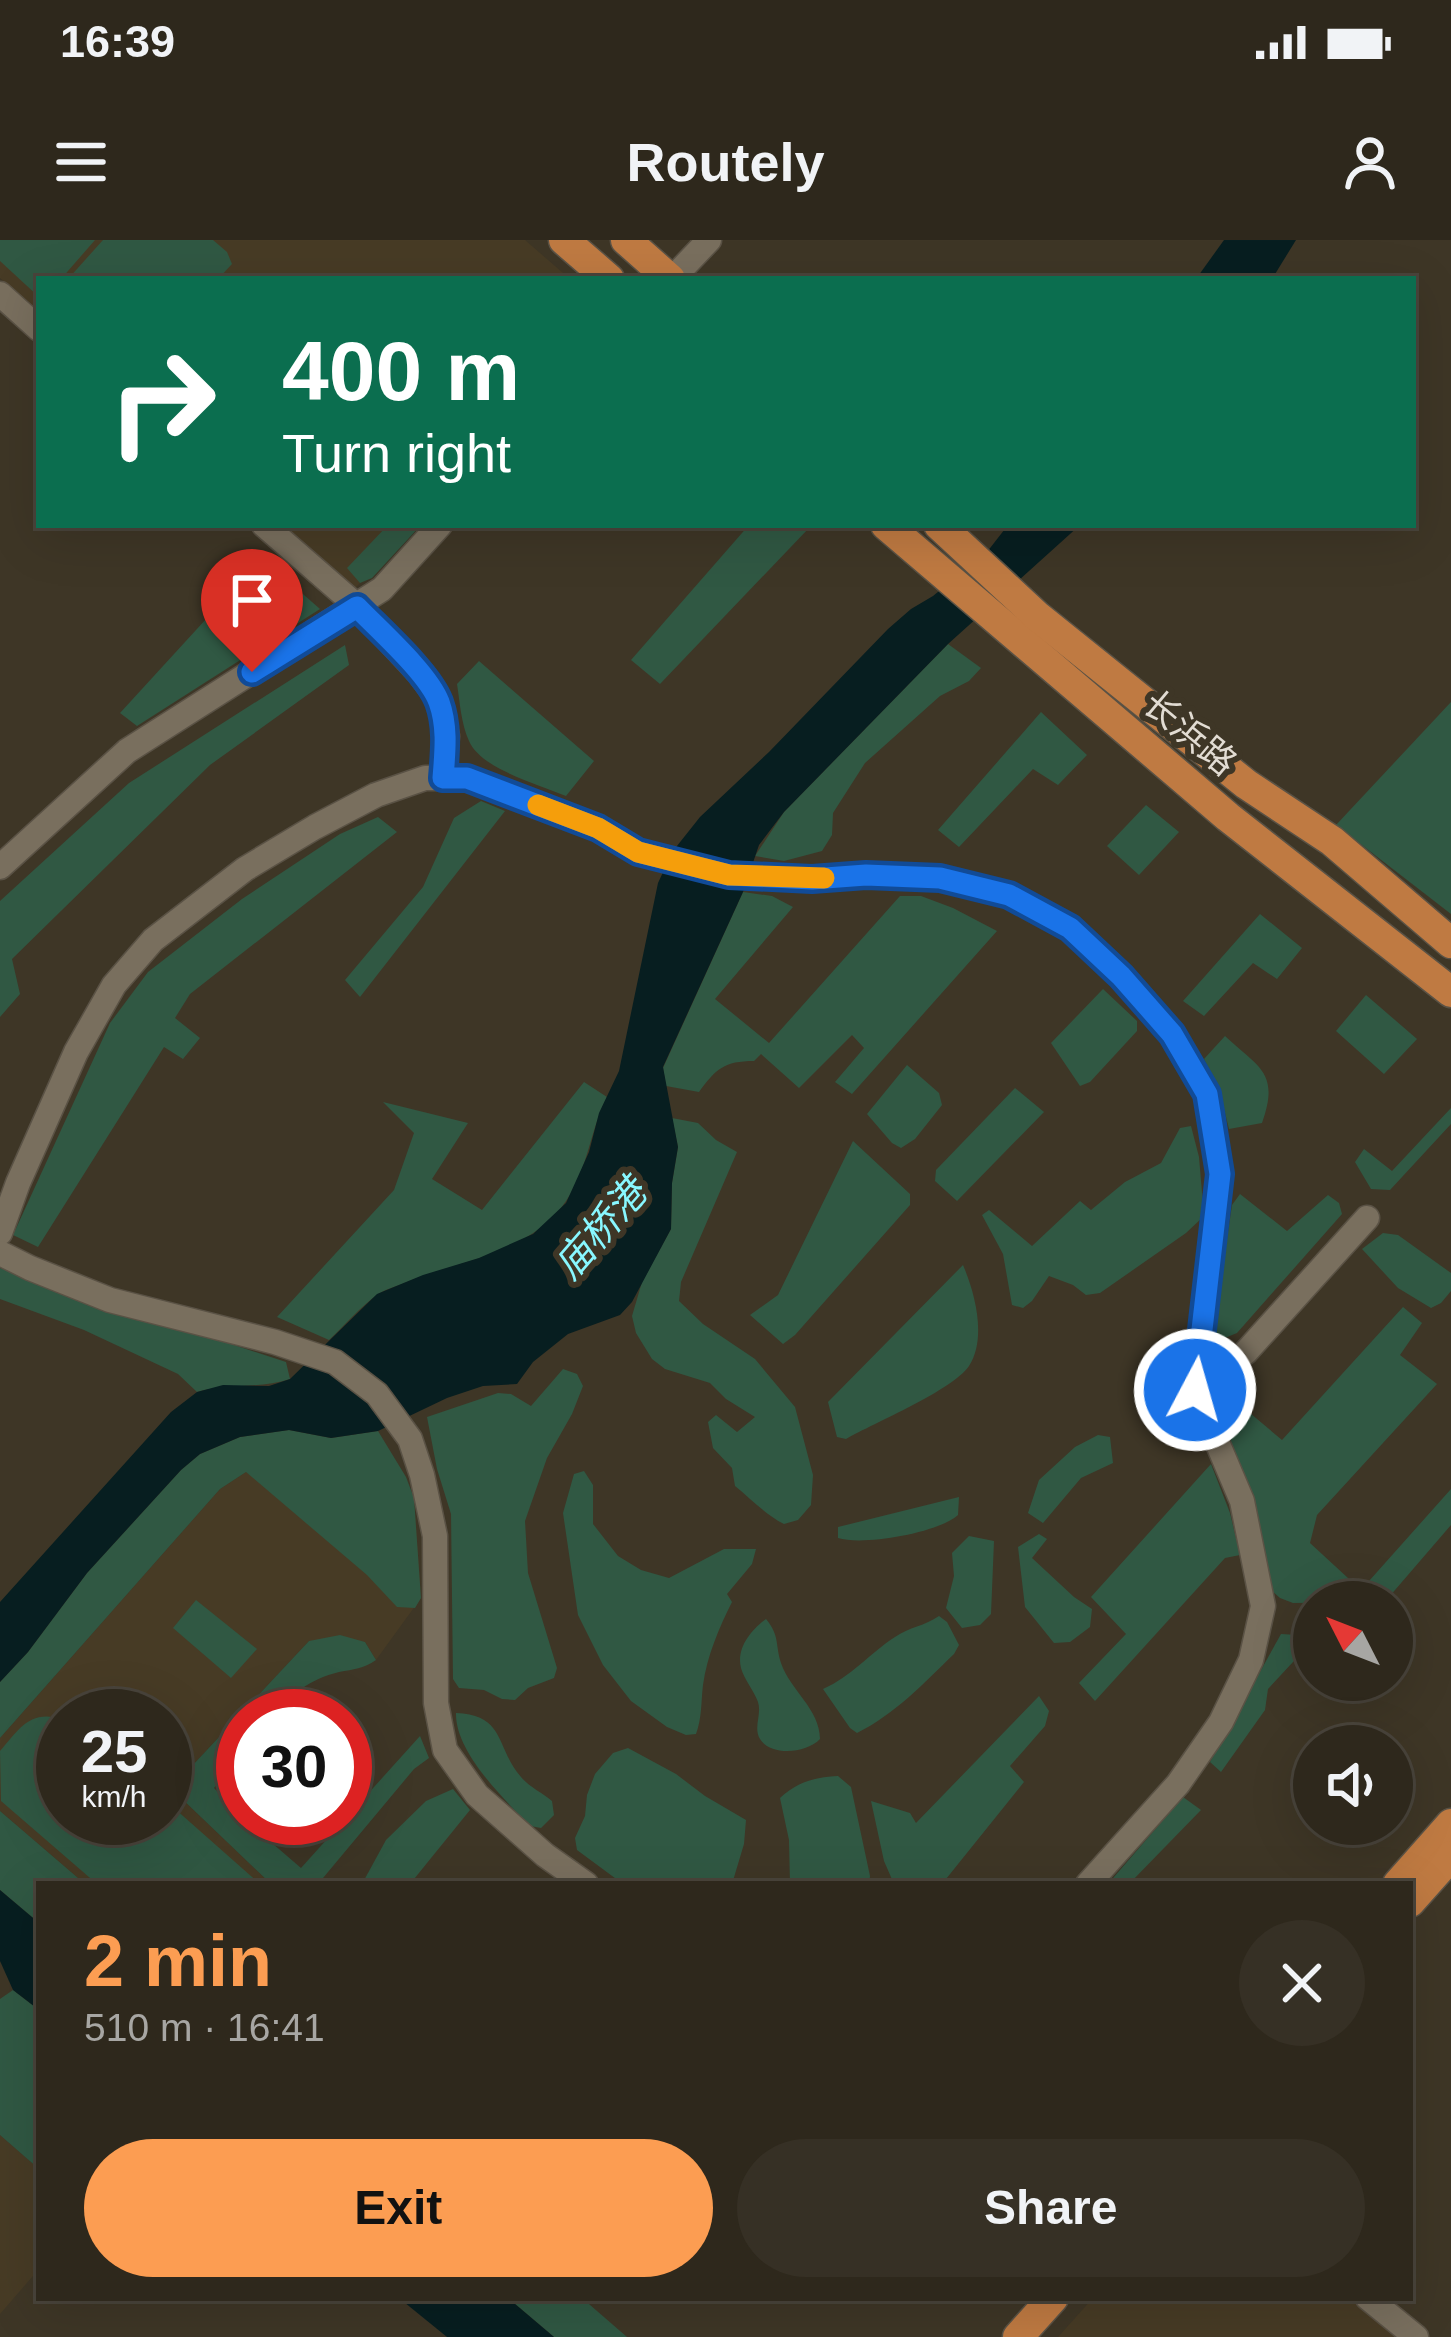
<!DOCTYPE html>
<html lang="en">
<head>
<meta charset="utf-8">
<style>
  :root { --surface:#2e281c; --page:#363025; --text:#f1f3f6; --muted:#a7a6a3; --line:#49443b; --accent:#fc9d52 }
  body { margin:0; font-family:Helvetica,"Noto Sans SC",sans-serif; background:var(--page); color:var(--text); height:100vh; display:flex; flex-direction:column; font-size:45px; white-space:nowrap }
  * { box-sizing:border-box; margin:0 }
  p { font-size:39px; color:var(--muted) }
  .icon { flex:none; width:66px; height:66px; fill:none; stroke:currentColor; stroke-width:2; stroke-linecap:round; stroke-linejoin:round }
  .map { position:relative; flex:1; overflow:hidden }
  .drawer { position:absolute; left:36px; top:1641px; width:1377px; height:420px; display:flex; flex-direction:column; background:var(--surface); border-radius:0px; box-shadow:0 12px 48px #0002,0 0 0 3px var(--line) }
  .drawer>* { flex:none }
  .guide { position:absolute; left:36px; top:36px; width:1380px; height:252px; border-radius:0px; box-shadow:0 12px 48px #0002,0 0 0 3px var(--line); background:#0b6e4f; color:#fff; overflow:hidden }
  .needle { width:78px; rotate:312deg }
  .tools { position:absolute; left:1293px; top:1341px; display:grid; gap:24px }
  .tools a { display:grid; place-items:center; width:120px; height:120px; border-radius:50%; background:var(--surface); box-shadow:0 12px 48px #0002,0 0 0 3px var(--line); font-size:60px }
  .speed { position:absolute; left:36px; top:1449px; display:flex; gap:24px; font-size:60px; font-weight:700; text-align:center }
  .speed>* { display:grid; place-content:center; width:156px; height:156px; border-radius:50%; background:var(--surface); box-shadow:0 12px 48px #0002,0 0 0 3px var(--line); line-height:1 }
  .speed small { font-size:30px; font-weight:400 }
  .speed .limit { border:18px solid #d22; background:#fff; color:#111 }
  .pin { position:absolute; display:grid; place-items:center; width:102px; height:102px; color:#fff; margin:-123px -51px; border-radius:50% 50% 50% 0; rotate:-45deg; box-shadow:0 0 12px #0007 }
  .pin .icon { rotate:45deg }
  .me { position:absolute; width:132px; margin:-66px; rotate:6deg; stroke-linejoin:round; filter:drop-shadow(0 0 9px #0008) }
  .turn { display:flex; align-items:center; gap:42px; height:252px; padding:0 48px; font-size:54px }
  .turn .icon { width:156px; height:156px; stroke-width:2.5 }
  .turn b { display:block; font-size:84px; line-height:102px }
  .round { display:grid; place-items:center; flex:none; width:126px; height:126px; border-radius:63px; background:var(--page) }
  .summary { display:flex; align-items:center; justify-content:space-between; height:204px; padding:0 48px }
  h1 { font-size:72px; font-weight:600; line-height:90px; color:var(--accent) }
  .button { display:flex; gap:24px; margin-top:auto; padding:24px 48px }
  .button a { flex:1; height:138px; border-radius:72px; background:var(--accent); color:#111; font-size:48px; font-weight:600; line-height:138px; text-align:center }
  .button a+a { background:var(--page); color:var(--text) }
  .status { display:flex; justify-content:space-between; align-items:center; height:84px; padding:0 60px; background:var(--surface); direction:ltr }
  .status svg { height:33px; fill:currentColor }
  header { display:flex; justify-content:space-between; align-items:center; height:156px; padding:0 48px; background:var(--surface); font-size:54px; font-weight:600 }
  .map>svg:first-child { display:block }
</style>
</head>
<body>
<div class="status"><b>16:39</b><svg viewBox="0 0 49 12"><path d="M0 12V9h3v3zM5 12V6h3v6zM10 12V3h3v9zM15 12V0h3v12zM26 1h20v11H26zM47 4h2v5h-2z"/></svg></div>
<header><svg class="icon" aria-label="menu" viewBox="0 0 24 24"><path d="M4 6h16M4 12h16M4 18h16"/></svg>Routely<svg class="icon" aria-label="person" viewBox="0 0 24 24"><circle cx="12" cy="8" r="4"/><path d="M4 21q1-7 8-7t8 7"/></svg></header>
<div class="map">
<svg width="1451" height="2097" viewBox="0 0 1451 2097">
  <rect width="100%" height="100%" fill="#3e3626"/>
  <g fill="#473b25" fill-rule="evenodd">
    <path d="M0,0H525L570,39H39V72L0,38Z"/>
    <path d="M280,285H419L353,350Z"/>
    <path d="M246,1232L414,1258L421,1358L376,1420L365,1402L309,1401L177,1542L179,1556L271,1644H85L0,1571V1498L220,1249ZM63,1476H165V1578H63Z"/>
    <path d="M0,1895L39,1929V2029L0,2074Z"/>
    <path d="M1093,2058H1357L1402,2097H1058Z"/>
  </g>
  <g fill="#305843">
    <path d="M0,0H95L61,39H39V57L0,21Z"/>
    <path d="M103,0H213L227,12L232,24L218,39H68Z"/>
    <path d="M388,285H421L372,338L360,343L347,328Z"/>
    <path d="M749,285H805L809,288L660,444L631,420Z"/>
    <path d="M262,318L320,369L137,486L120,473Z"/>
    <path d="M948,404L981,428L969,441L940,456L865,523L833,573L832,595L822,611L784,621L755,616L784,572Z"/>
    <path d="M345,405L349,425L210,525L12,719L20,754L0,777V661L129,543Z"/>
    <path d="M479,421L594,521L566,556C538,544 481,529 469,501C461,483 460,463 457,444Z"/>
    <path d="M1451,462V674L1336,585Z"/>
    <path d="M1041,472L1087,515L1058,545L1033,529L959,607L938,590Z"/>
    <path d="M481,561L505,571L360,757L345,740L423,647L454,578Z"/>
    <path d="M1146,565L1179,592L1139,635L1107,606Z"/>
    <path d="M378,577L397,592L190,754L175,778L200,798L183,819L164,807L38,1007L13,995L110,783L148,732L242,659L340,594Z"/>
    <path d="M743,652L772,656L793,667L715,759L769,803L900,656H921L953,668L997,691L852,854L835,842L864,808L852,795L799,848L761,814L754,821C724,821 716,829 699,852L666,846L663,828Z"/>
    <path d="M1260,674L1302,708L1277,739L1253,723L1204,776L1183,761Z"/>
    <path d="M1103,749L1137,781V791L1090,842L1080,846L1051,803Z"/>
    <path d="M1366,755L1417,799L1384,834L1336,791Z"/>
    <path d="M1225,796C1259,828 1280,832 1262,883L1229,889L1220,853L1204,819Z"/>
    <path d="M907,825L939,853L942,865L915,899L901,908L892,903L867,874Z"/>
    <path d="M584,842L607,857C590,890 588,930 566,961C531,1014 456,1021 402,1044C394,1047 384,1050 377,1055C360,1067 344,1086 329,1100L277,1077L394,950L414,893L383,862L468,883L432,939L482,970Z"/>
    <path d="M1015,848L1044,872L957,961L935,941L936,930Z"/>
    <path d="M1451,868V884L1390,950L1371,949L1355,922L1364,909L1392,931Z"/>
    <path d="M672,878L698,883L716,900L737,912L681,1042L679,1061L703,1084L755,1119L795,1167L813,1235L811,1265L798,1280L784,1284C766,1275 751,1259 735,1246L732,1228L713,1208L708,1182L716,1175L737,1192L755,1177L726,1159L710,1143L665,1129L652,1119L636,1093L632,1076L642,1042L671,989L672,943L678,907Z"/>
    <path d="M1191,886L1199,917L1204,976L1186,993L1100,1053L1086,1055L1073,1045L1049,1036L1032,1061L1023,1068L1012,1065L1003,1014L982,975L989,970L1032,1006L1080,961L1091,970L1125,942L1161,923L1180,888Z"/>
    <path d="M853,901L910,954V965L795,1095L783,1104L750,1075L778,1055Z"/>
    <path d="M1240,954L1287,991L1328,955L1339,963L1342,974L1237,1093L1220,1100L1213,1093L1232,965Z"/>
    <path d="M1383,993L1398,995L1451,1033V1051L1441,1063L1431,1068L1398,1048L1362,1009Z"/>
    <path d="M963,1025C975,1053 987,1098 969,1126C953,1150 874,1183 846,1199L837,1197L828,1162Z"/>
    <path d="M0,1028L286,1122L290,1139C260,1149 228,1143 197,1152L178,1134L84,1090L0,1059Z"/>
    <path d="M1403,1067L1422,1083L1400,1115L1437,1144L1317,1275L1310,1303L1361,1350L1451,1249V1285L1389,1357L1379,1362L1293,1363L1280,1358L1271,1350L1258,1276L1205,1147L1217,1138L1238,1163L1282,1200Z"/>
    <path d="M563,1129L577,1134L583,1146L572,1174L547,1218L525,1281L528,1333L557,1428L554,1438L528,1448L515,1460L502,1459L484,1450L459,1448L453,1439L451,1274L437,1229L427,1177L498,1153L511,1154L531,1166Z"/>
    <path d="M289,1190L331,1198L378,1191L406,1237L414,1258L421,1358L415,1368L397,1367L367,1335L246,1232L220,1249L0,1498V1442L28,1412L87,1333L181,1230L200,1214L240,1197Z"/>
    <path d="M1098,1195L1110,1197L1113,1223L1081,1238L1043,1283L1028,1273L1039,1240L1075,1207Z"/>
    <path d="M1211,1224L1230,1273L1240,1315L1225,1318L1095,1461L1079,1443L1126,1394L1091,1357Z"/>
    <path d="M584,1231L593,1245V1284L618,1316L641,1330L669,1338L724,1309H756L752,1324L727,1354L732,1362C719,1388 707,1416 703,1445C701,1462 702,1478 696,1494L686,1495L667,1487L631,1461L603,1425L578,1375L563,1273L574,1234Z"/>
    <path d="M959,1257L958,1275C938,1293 863,1306 838,1298V1287Z"/>
    <path d="M1039,1294L1047,1299L1032,1318L1074,1357L1092,1369L1090,1387L1070,1402L1054,1403L1025,1367L1018,1307Z"/>
    <path d="M969,1296L994,1301L991,1374L980,1385L962,1388L946,1368L954,1336L952,1313Z"/>
    <path d="M196,1360L257,1409L231,1438L173,1388Z"/>
    <path d="M939,1376L947,1382L959,1405L954,1414C923,1444 895,1474 857,1493L850,1488L823,1449C851,1437 870,1413 895,1397C909,1387 925,1386 939,1376Z"/>
    <path d="M766,1379C780,1396 775,1404 781,1423C790,1450 820,1469 820,1499C807,1513 771,1517 760,1499C753,1487 762,1475 758,1462C754,1451 744,1439 741,1428C736,1408 751,1390 766,1379Z"/>
    <path d="M1281,1394L1314,1396V1404L1306,1408L1268,1449L1265,1470L1221,1532L1210,1522Z"/>
    <path d="M340,1395L365,1402L376,1420C363,1429 354,1429 339,1432C310,1439 291,1454 273,1476H243V1512L214,1548L243,1578L301,1628L420,1496L429,1518L414,1529L318,1644H271L179,1556L177,1542L309,1401Z"/>
    <path d="M1039,1456L1049,1471L1045,1486L1010,1526L1024,1542L942,1644H894L884,1621L871,1561L910,1573L916,1583Z"/>
    <path d="M63,1468L72,1476H63V1578H165V1560L260,1644H97L1,1561L0,1511C16,1493 27,1473 53,1477Z"/>
    <path d="M456,1473C506,1475 495,1507 521,1537C529,1547 543,1553 552,1561L554,1575L541,1588L530,1586C504,1559 455,1512 456,1473Z"/>
    <path d="M628,1508L676,1534L705,1556L746,1580L744,1604L732,1644H623L577,1610L575,1598L585,1576L587,1555L595,1534L613,1513Z"/>
    <path d="M838,1536L851,1547L870,1636L869,1644H790L789,1600L780,1558C797,1542 815,1537 838,1536Z"/>
    <path d="M453,1549L470,1570L410,1644H362L386,1600L426,1561Z"/>
    <path d="M1183,1557L1201,1570L1129,1644H1108Z"/>
    <path d="M0,1571L85,1644H39V1683L0,1650Z"/>
    <path d="M13,1750L39,1770V1929L0,1895V1759Z"/>
    <path d="M508,2058H582L627,2097H554Z"/>
  </g>
  <g fill="#071e20">
    <path d="M1224,0H1296L1272,39H1196Z"/>
    <path d="M1008,285H1080L948,404L784,572L759,605L743,652L663,827L678,907L672,943L671,989L632,1062L620,1075L568,1094L533,1122L517,1144L483,1146L447,1158L378,1191L331,1198L289,1190L240,1197L200,1214L181,1230L87,1333L28,1412L0,1442V1362L171,1172L197,1152L223,1145L269,1146L290,1139L377,1054L423,1035L479,1018L533,994L566,963L589,912L599,873L619,831L658,643L673,611L700,577L769,512L888,389L911,369L933,356L987,312Z"/>
    <path d="M0,1650L39,1683V1770L13,1750L0,1721Z"/>
    <path d="M399,2058H508L554,2097H447Z"/>
  </g>
  <g fill="none" stroke-linecap="round" stroke-linejoin="round">
    <g stroke="#5a5245" stroke-width="27">
      <g id="minor">
        <path d="M672,39L709,0"/>
        <path d="M0,54L39,89"/>
        <path d="M264,285L357,366L419,433L438,458L447,496L443,538"/>
        <path d="M0,627L127,511L382,349L440,285"/>
        <path d="M0,993L18,943L76,812L114,745L153,700L245,629L315,587L376,555L425,538H467L599,588L638,612L729,635L812,639L866,635L940,637L1009,655L1069,688L1121,737L1172,794L1207,853L1220,934L1195,1150L1242,1261L1263,1366L1251,1420L1221,1482L1178,1544L1088,1644"/>
        <path d="M0,1013L30,1028L110,1060L275,1102L335,1122L377,1154L410,1199L422,1235L435,1296L436,1463L445,1510L477,1555L545,1615L586,1644"/>
        <path d="M1197,1132L1225,1128L1246,1112L1367,978"/>
        <path d="M1368,2058L1416,2097"/>
      </g>
    </g>
    <g stroke="#5a5245" stroke-width="33">
      <g id="major">
        <path d="M564,0L609,39"/>
        <path d="M626,0L670,39"/>
        <path d="M886,285L1228,577L1451,752"/>
        <path d="M939,285L1037,376L1246,544L1332,601L1451,703"/>
        <path d="M1398,1644L1451,1584"/>
        <path d="M1410,1662L1451,1616"/>
        <path d="M1018,2097L1053,2058"/>
      </g>
    </g>
    <use href="#minor" stroke="#796f5e" stroke-width="24"/>
    <use href="#major" stroke="#bf7a42" stroke-width="30"/>
  </g>
  <g fill="none" stroke-linecap="round" stroke-linejoin="round">
    <g stroke="#114b97" stroke-width="30">
      <path id="route" d="M252,432L357,367C379,390 428,433 439,462C448,487 445,512 443,538H467L598,588L638,612L729,635L812,639L866,635L940,638L1009,655L1070,688L1121,736L1172,794L1207,854L1220,934L1195,1150"/>
    </g>
    <use href="#route" stroke="#1a73e8" stroke-width="21"/>
    <path stroke="#f59e0b" stroke-width="21" d="M538,565L598,588L638,612L729,635L824,638"/>
  </g>
  <g text-anchor="middle" dominant-baseline="central" stroke-width="12" stroke-linejoin="round" paint-order="stroke">
    <g font-size="36" fill="#e2dcd3" stroke="#3e3626">
      <text transform="translate(1190 493) rotate(40)">长浜路</text>
    </g>
    <g font-size="39" font-style="italic" fill="#88f7ff" stroke="#3e3626">
      <text transform="translate(600 989) rotate(-49)">庙桥港</text>
    </g>
  </g>
</svg>
<div class="tools">
<a><svg class="needle" viewBox="-14 -14 28 28"><path d="M0-13l5 13h-10z" fill="#e53935"/><path d="M0 13l5-13h-10z" fill="#a7a6a3"/></svg></a>
<a><svg class="icon" aria-label="sound" viewBox="0 0 24 24"><path d="M4 9h4l5-4v14l-5-4H4zM17 9q2 3 0 6"/></svg></a>
</div>
<div class="speed"><div>25<small>km/h</small></div><div class="limit">30</div></div>
<div class="pin" style="left:252px;top:432px;background:#d93025"><svg class="icon" aria-label="arrive" viewBox="0 0 24 24"><path d="M6 21V4h12l-3 4 3 4H6"/></svg></div>
<svg class="me" style="left:1195px;top:1150px" viewBox="-20 -20 40 40"><circle r="17" fill="#1a73e8" stroke="#fff" stroke-width="3"/><path d="M0-11L8 9 0 5-8 9z" fill="#fff"/></svg>
<div class="guide">
<div class="turn"><svg class="icon" aria-label="right" viewBox="0 0 24 24"><path d="M7 20v-9h11M14 6l5 5-5 5"/></svg><div><b>400 m</b>Turn right</div></div>
</div>
<section class="drawer">
<div class="summary"><div><h1>2 min</h1><p>510 m · 16:41</p></div><a class="round"><svg class="icon" aria-label="close" viewBox="0 0 24 24"><path d="M6 6l12 12M18 6L6 18"/></svg></a></div>
<div class="button"><a>Exit</a><a>Share</a></div>
</section>
</div>
</body>
</html>
